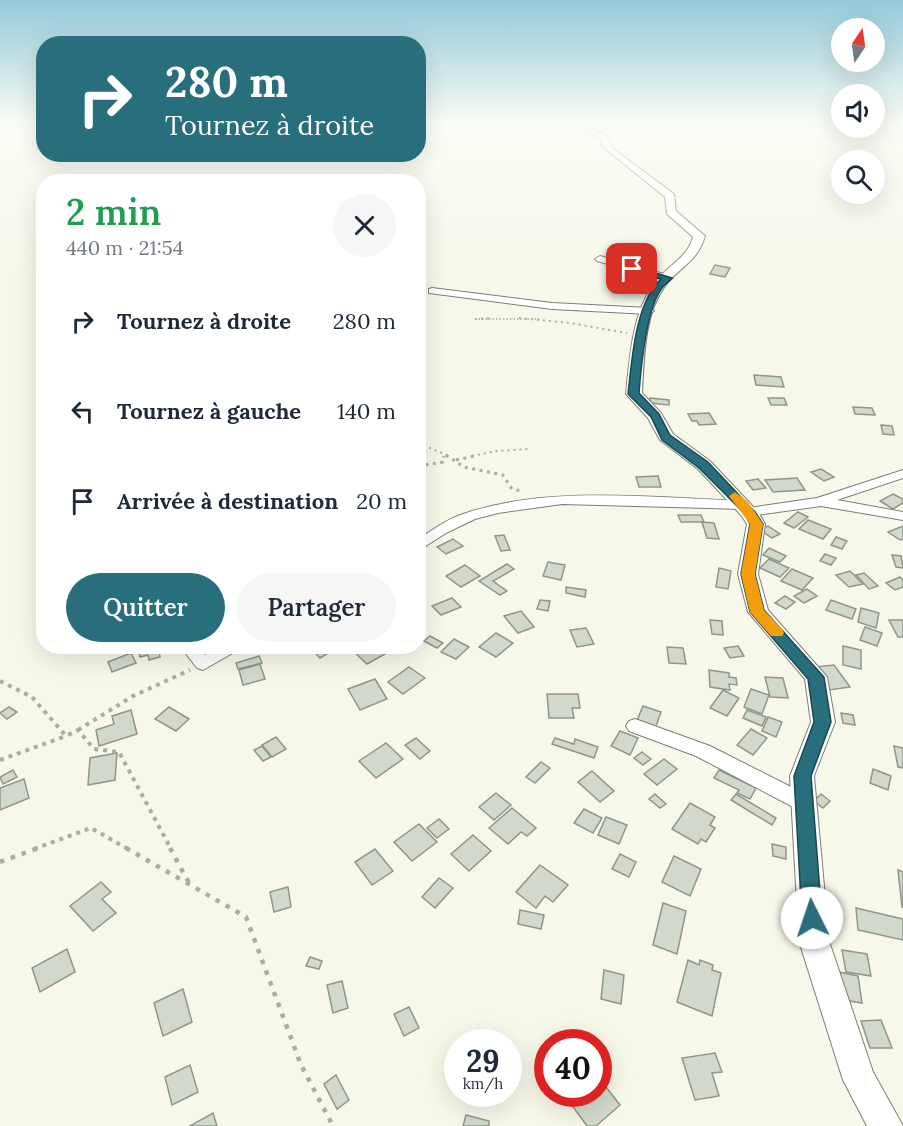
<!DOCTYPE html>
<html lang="fr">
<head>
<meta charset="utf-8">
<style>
  :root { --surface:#fff; --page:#f6f6f7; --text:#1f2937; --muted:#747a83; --accent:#286e7d }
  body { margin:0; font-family:Lora,serif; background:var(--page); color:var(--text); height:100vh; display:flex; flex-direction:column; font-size:22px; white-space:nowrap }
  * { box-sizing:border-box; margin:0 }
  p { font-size:20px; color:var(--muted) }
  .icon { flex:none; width:33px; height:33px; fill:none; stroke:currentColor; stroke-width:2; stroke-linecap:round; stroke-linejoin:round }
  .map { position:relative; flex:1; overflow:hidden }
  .drawer { position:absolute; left:36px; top:174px; width:390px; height:480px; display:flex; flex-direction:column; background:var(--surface); border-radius:24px; box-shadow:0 6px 24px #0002 }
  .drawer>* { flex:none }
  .banner { position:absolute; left:36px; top:36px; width:390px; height:126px; border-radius:24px; box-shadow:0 6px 24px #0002; background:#286e7d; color:#fff; overflow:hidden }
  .needle { width:39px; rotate:13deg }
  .controls { position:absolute; left:831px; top:18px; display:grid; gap:12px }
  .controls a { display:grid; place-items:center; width:54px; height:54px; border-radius:50%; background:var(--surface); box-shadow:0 6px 24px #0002; font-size:30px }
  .speed { position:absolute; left:444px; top:1029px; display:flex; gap:12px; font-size:30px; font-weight:700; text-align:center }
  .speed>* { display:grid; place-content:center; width:78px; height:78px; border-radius:50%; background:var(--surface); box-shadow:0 6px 24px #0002; line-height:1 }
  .speed small { font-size:15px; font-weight:400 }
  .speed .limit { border:9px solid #d22; background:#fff; color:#111 }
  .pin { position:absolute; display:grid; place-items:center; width:51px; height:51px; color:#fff; margin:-26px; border-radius:12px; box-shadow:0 3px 9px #0006 }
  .me { position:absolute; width:66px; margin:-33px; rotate:356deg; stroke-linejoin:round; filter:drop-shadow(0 0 4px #0008) }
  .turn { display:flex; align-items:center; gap:21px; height:126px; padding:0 30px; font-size:27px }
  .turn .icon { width:78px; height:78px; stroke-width:2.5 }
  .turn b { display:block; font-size:42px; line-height:51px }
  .round { display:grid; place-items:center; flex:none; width:63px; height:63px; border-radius:32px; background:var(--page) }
  .summary { display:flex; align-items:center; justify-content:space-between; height:102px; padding:0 30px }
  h1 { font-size:36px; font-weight:600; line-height:45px; color:#1e9e55 }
  .cta { display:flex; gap:12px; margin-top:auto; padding:12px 30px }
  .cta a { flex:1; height:69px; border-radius:36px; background:var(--accent); color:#fff; font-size:24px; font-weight:600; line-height:69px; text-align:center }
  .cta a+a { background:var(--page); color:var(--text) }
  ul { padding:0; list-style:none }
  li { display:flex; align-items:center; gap:18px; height:90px; padding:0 30px }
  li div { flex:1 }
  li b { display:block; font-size:22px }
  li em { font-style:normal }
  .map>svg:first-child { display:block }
</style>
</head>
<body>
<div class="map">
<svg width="903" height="1126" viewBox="0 0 903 1126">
  <rect width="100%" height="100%" fill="#f7f8ea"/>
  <g fill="#d2d9cc" stroke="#90968a" stroke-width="1.5">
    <path d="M715,265L730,268L725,277L710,274Z"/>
    <path d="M754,375L781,377L784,387L756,385Z"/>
    <path d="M650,398L669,400V405L650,403Z"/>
    <path d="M768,398H784L787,405H771Z"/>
    <path d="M853,407L872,408L875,415L855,414Z"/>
    <path d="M709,413L716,424L699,425L697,421H692L688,414Z"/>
    <path d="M881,425L892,426L894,435L883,434Z"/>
    <path d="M821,469L834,477L824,481L811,472Z"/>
    <path d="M658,476L661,487H639L636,477Z"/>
    <path d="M797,478L805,490L773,492L765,480Z"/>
    <path d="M758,479L766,488L753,490L746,481Z"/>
    <path d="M893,494L903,499V503L893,509L880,501Z"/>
    <path d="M798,512L808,517L794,528L784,523Z"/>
    <path d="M678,515H701L704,522H681Z"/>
    <path d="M808,520L831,529L823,539L799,529Z"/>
    <path d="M702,522L714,523L719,539L707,538Z"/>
    <path d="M768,526L780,534L772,538L760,530Z"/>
    <path d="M903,526V539L900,540L888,532Z"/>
    <path d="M504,535L510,550L501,551L495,536Z"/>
    <path d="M836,537L847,541L842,549L831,545Z"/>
    <path d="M453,539L463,546L446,554L437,547Z"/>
    <path d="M769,548L786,556L780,562L763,555Z"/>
    <path d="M825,554L836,558L831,565L820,561Z"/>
    <path d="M892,555L901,556L903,568L896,567Z"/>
    <path d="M769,559L789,568L780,577L760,568Z"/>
    <path d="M548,562L565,565L561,580L543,576Z"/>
    <path d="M507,564L514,569L493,581L507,591L500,595L479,581Z"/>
    <path d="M465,565L480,576L461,587L446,576Z"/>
    <path d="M719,568L731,571L728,589L716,587Z"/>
    <path d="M792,569L813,578L802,590L781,581Z"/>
    <path d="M850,571L863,584L849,587L836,575Z"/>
    <path d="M864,573L878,586L869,589L856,575Z"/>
    <path d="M900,577L903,580V587L895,590L886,583Z"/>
    <path d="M566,587L586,590L585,597L566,593Z"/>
    <path d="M807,589L817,596L804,603L794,596Z"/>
    <path d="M785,596L795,602L786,609L775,603Z"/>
    <path d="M452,598L461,607L441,615L432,606Z"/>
    <path d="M540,600L550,601L548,611L537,609Z"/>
    <path d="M831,600L856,609L852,619L826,610Z"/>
    <path d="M861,608L879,613L876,628L858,622Z"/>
    <path d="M521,611L534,627L518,633L504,616Z"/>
    <path d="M710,620L722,621L723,635L712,634Z"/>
    <path d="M889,620H903V637H898Z"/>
    <path d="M865,627L882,633L877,646L860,640Z"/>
    <path d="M586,628L594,644L577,647L570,630Z"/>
    <path d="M496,633L513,643L496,657L479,647Z"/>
    <path d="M430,636L443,643L437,648L424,641Z"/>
    <path d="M454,639L469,647L456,659L441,652Z"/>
    <path d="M138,646H173V647L159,651L160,657L149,660L148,655L140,657Z"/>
    <path d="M319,646H340L320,658L312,650Z"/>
    <path d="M355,646H384L380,648L385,654L367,664L351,649Z"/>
    <path d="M738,646L744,656L730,658L724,648Z"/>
    <path d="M843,646L861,650V669L843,665Z"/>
    <path d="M667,647L683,648L686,664L669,663Z"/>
    <path d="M131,653L136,663L112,672L108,662Z"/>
    <path d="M259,656L262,663L238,669L236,663Z"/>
    <path d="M260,664L265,679L243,685L239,670Z"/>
    <path d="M834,665L850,687L829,690L814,667Z"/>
    <path d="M409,667L425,678L403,694L388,682Z"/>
    <path d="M709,670L729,673V677L736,678L737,685L729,684L730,690L710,687Z"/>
    <path d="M765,677L783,678L788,698L770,697Z"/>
    <path d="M375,679L387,699L360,710L348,689Z"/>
    <path d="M751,689L769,695L762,714L744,707Z"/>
    <path d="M723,690L739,698L727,716L710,708Z"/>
    <path d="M547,694H578L580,708H572L574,718H549Z"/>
    <path d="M643,706L661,712L655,729L636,723Z"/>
    <path d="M9,707L17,712L7,719L0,713Z"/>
    <path d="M169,707L189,719L176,731L155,719Z"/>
    <path d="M131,710L137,734L99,746L96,730L114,724L112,716Z"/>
    <path d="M747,710L766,717L762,726L743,718Z"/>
    <path d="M841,713L853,715L855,725L843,723Z"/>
    <path d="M768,717L782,722L776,737L762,731Z"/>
    <path d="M751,729L767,738L753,755L737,745Z"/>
    <path d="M620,731L638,738L630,755L611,746Z"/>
    <path d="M276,737L286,749L272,757L262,745Z"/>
    <path d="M416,738L430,751L420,759L405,745Z"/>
    <path d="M555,738L574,744L575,739L598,747L594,758L552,744Z"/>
    <path d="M386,743L403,759L376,778L359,761Z"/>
    <path d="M262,746L271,757L263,761L254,750Z"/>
    <path d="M894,746L903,748V768L898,767Z"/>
    <path d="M642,752L651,759L643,765L634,758Z"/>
    <path d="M117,753L115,780L88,785L90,758Z"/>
    <path d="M664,759L677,769L657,785L644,774Z"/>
    <path d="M541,762L550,768L535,783L526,777Z"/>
    <path d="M873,769L891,776L888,790L870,783Z"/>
    <path d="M13,770L17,777L3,784L0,777Z"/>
    <path d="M719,770L756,788L750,799L737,793L739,790L714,778Z"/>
    <path d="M592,771L614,791L600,802L578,782Z"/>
    <path d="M24,779L29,798L0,810V788Z"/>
    <path d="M496,793L511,805L494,820L479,807Z"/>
    <path d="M655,794L666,804L660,808L649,799Z"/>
    <path d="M736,794L776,818L772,825L731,800Z"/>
    <path d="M821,794L830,801L823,808L814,801Z"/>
    <path d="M690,803L715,817L710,825L715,828L706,842L701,839L698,844L672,829Z"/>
    <path d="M512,808L536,828L527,836L521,832L508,844L489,828Z"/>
    <path d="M584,809L602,818L593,833L574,823Z"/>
    <path d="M606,817L627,825L619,844L598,835Z"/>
    <path d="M439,819L449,829L437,838L427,828Z"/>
    <path d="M419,824L437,842L412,861L394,842Z"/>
    <path d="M473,835L491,851L469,871L451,854Z"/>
    <path d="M772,844L786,847V859L773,856Z"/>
    <path d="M375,849L393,871L372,885L355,862Z"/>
    <path d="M620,854L636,862L629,877L612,869Z"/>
    <path d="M674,856L701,869L690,896L662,882Z"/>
    <path d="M540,865L568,885L553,902L545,896L536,908L516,892Z"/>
    <path d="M898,870L903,872V907H902Z"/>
    <path d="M439,878L453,888L435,908L422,897Z"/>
    <path d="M101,882L111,892L102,899L116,913L93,931L70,906Z"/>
    <path d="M288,887L291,907L274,912L270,892Z"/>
    <path d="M663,903L686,911L677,954L653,945Z"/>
    <path d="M856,908L903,919V940L858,930Z"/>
    <path d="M520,910L544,915L541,929L518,924Z"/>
    <path d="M67,949L75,972L40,992L32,968Z"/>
    <path d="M842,950L867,954L871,976L846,972Z"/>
    <path d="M310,957L322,961L319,969L306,966Z"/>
    <path d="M688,960L699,965L700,960L713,965L712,970L721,973L712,1016L677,1002Z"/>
    <path d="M604,970L624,975L621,1004L601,999Z"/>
    <path d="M839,972L858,976L862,1003L843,1000Z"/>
    <path d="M342,981L348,1008L333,1013L327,985Z"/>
    <path d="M183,989L192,1022L163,1036L154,1003Z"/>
    <path d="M409,1007L419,1028L404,1036L394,1014Z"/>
    <path d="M881,1020L892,1048H870L861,1021Z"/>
    <path d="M715,1053L722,1072L712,1073L719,1096L695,1100L682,1058Z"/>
    <path d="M190,1065L198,1092L172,1105L165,1077Z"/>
    <path d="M336,1075L349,1100L337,1109L324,1084Z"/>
    <path d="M606,1087L620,1105L596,1126H587L568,1100L576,1094L597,1095Z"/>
    <path d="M213,1113L217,1126H190Z"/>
    <path d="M466,1115L489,1121V1126H463Z"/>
  </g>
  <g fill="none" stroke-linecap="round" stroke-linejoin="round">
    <g stroke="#7d7e72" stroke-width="2">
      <g id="minor">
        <path d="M600,256L671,276L673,278L668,281L597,261L595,259Z"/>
        <path d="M432,288L552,303L649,308L654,311L649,314L552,309L429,293V289Z"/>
        <path d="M903,470V478L837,500L903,512V520L821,506L749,516L744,515L742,512L744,509L562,504L498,513L475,519L446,533L418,551V540C433,529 449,518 466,513C550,485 657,498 744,501L749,502L751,505L749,508L817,498Z"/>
        <path d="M180,646H198L205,655L218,646H240L238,650L203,670L197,668Z"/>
        <path d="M635,719L710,746L811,797L814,803L811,809L804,811L797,809L696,756L629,731L626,726L629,721Z"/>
      </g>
    </g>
    <g stroke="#7d7e72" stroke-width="2">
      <path id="tertiary" d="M564,124C580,124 596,128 609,138L610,145L616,151L674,194L676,211L705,236C697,263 680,266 665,286C644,314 644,359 642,393L661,413L673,434L710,461L758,512L765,524L758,574L768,610L827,677L835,722L814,776L829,941L873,1072L903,1126H867L843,1080L799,941L790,776L811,722L805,679L748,612L738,574L747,524L741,515L698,469L660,440L648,418L626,394C630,356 632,309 658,279C671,263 687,258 693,237L667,214L665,197L602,146V141L594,135Z"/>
    </g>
    <path stroke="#acada2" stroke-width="1.5" stroke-dasharray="1.5 2" stroke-linecap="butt" d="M475,319H540"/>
    <g stroke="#acada2" stroke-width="2" stroke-dasharray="2 4" stroke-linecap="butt">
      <path d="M519,318L570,323L627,333"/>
      <path d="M475,319L492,318"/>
      <path d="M418,423L421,426L418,431"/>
      <path d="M418,443L449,456"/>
      <path d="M472,456L496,451L528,449"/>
    </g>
    <g stroke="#acada2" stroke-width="3" stroke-dasharray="3 4.5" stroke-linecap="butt">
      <path d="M446,455L464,467L503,475L512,489L522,491"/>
      <path d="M456,460L478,455"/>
      <path d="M418,466L443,462L444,456"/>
    </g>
    <g stroke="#acada2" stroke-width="4" stroke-dasharray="4 5" stroke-linecap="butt">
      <path d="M0,681L32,697L66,736L78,730L94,749L119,752L171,849"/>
      <path d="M78,730L133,696L190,670"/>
      <path d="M0,760L66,736"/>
      <path d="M34,849L91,828L128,849"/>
    </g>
    <g stroke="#acada2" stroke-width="4.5" stroke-dasharray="4.5 7" stroke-linecap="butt">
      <path d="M126,848L246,917L301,1065L333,1126"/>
      <path d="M170,848L189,883"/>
      <path d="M0,862L38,848"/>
    </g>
    <use href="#minor" fill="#fff" fill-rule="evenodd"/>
    <use href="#tertiary" fill="#fff" fill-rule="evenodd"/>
  </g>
  <linearGradient id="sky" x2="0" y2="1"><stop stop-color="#94c9d8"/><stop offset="0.44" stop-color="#fbfcf6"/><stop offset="1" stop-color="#fbfcf6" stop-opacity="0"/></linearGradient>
  <rect width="903" height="282" fill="url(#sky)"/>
  <path fill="#286e7d" stroke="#1a4851" stroke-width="1.5" d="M632,266L672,278C669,282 665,284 662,288C646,309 641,367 639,393L659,414L670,435L708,462L755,512L763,524L755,574L764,610L824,677L831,722L811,776L822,918L819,925L812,927L805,925L802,918L794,776L814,722L808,679L750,612L741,574L750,524L744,513L699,468L662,440L651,417L628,394C632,360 635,303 661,279L629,271V267Z"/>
  <path fill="#f59e0b" d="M735,492L748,502L763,524L755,574L764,610L782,629L784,633L782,636H771L750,612L741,574L750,524L729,496Z"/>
</svg>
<div class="controls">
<a><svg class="needle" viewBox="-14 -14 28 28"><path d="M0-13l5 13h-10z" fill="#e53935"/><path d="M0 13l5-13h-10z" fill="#747a83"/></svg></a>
<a><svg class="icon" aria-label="sound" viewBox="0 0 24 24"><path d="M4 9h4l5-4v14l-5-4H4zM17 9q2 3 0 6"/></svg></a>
<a><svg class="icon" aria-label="search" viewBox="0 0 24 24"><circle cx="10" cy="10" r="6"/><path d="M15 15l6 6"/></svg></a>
</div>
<div class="speed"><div>29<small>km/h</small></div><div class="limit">40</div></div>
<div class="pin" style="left:632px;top:269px;background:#d93025"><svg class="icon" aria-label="arrive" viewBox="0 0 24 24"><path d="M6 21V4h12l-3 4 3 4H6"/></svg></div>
<svg class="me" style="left:812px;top:918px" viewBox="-20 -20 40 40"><circle r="19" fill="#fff"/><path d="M0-13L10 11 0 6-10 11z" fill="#286e7d"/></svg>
<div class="banner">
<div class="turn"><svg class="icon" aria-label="right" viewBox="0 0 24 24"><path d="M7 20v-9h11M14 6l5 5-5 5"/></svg><div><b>280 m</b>Tournez à droite</div></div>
</div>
<section class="drawer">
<div class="summary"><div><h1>2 min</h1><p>440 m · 21:54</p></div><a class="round"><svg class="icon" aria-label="close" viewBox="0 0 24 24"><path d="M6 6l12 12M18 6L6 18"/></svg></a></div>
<ul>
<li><svg class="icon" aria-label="right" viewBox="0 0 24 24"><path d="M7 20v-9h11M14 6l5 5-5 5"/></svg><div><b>Tournez à droite</b></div><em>280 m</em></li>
<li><svg class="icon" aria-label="left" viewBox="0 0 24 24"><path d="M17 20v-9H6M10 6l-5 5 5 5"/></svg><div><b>Tournez à gauche</b></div><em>140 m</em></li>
<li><svg class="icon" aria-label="arrive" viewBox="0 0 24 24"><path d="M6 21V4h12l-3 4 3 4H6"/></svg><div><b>Arrivée à destination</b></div><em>20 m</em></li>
</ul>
<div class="cta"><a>Quitter</a><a>Partager</a></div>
</section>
</div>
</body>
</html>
